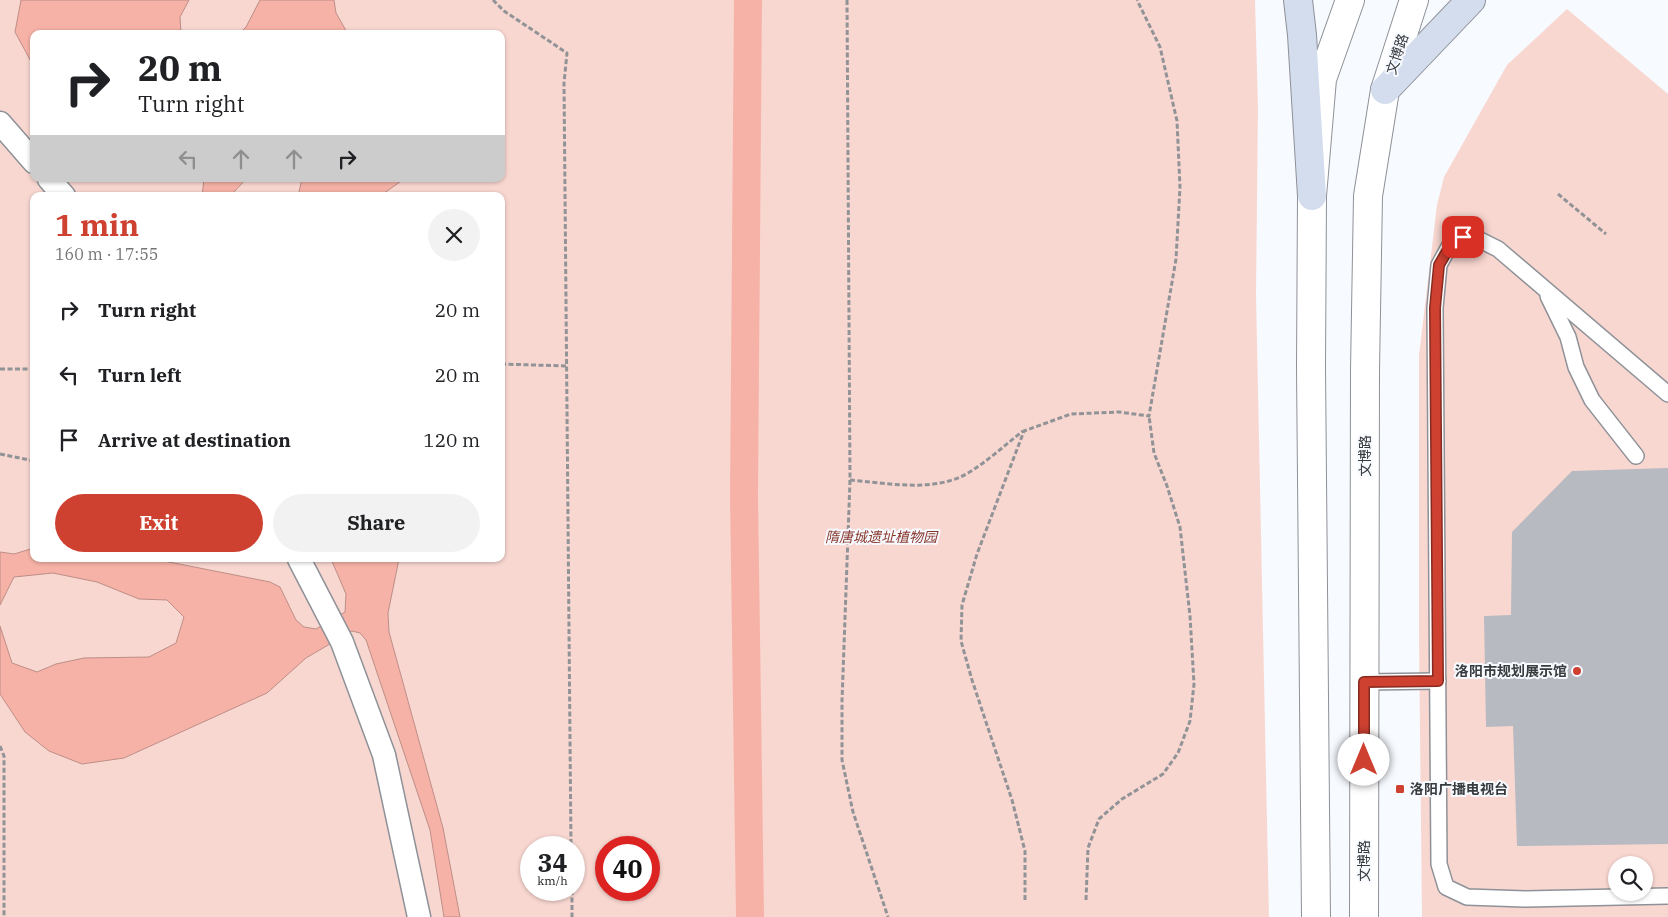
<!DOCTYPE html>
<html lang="en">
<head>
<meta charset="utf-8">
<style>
  :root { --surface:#fff; --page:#f2f2f2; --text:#202124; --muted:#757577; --accent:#ce4131 }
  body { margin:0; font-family:"IBM Plex Serif","Noto Sans SC",serif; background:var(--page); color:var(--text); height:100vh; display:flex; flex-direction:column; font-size:19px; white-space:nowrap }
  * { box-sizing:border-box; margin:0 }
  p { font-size:16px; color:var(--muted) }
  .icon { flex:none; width:28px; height:28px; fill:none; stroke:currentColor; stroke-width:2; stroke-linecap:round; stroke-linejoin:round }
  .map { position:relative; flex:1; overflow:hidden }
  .details { position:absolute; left:30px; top:192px; width:475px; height:370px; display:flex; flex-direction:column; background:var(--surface); border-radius:10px; box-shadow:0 1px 4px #0004 }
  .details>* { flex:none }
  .top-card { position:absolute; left:30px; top:30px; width:475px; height:152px; border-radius:10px; box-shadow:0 1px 4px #0004; background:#fff; color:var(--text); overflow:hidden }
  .buttons { position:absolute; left:1608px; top:856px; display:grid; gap:10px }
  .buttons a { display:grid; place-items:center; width:45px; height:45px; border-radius:50%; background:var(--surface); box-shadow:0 1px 4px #0004; font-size:25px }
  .speed { position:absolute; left:520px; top:836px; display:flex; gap:10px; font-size:25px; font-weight:700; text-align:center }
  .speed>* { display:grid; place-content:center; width:65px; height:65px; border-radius:50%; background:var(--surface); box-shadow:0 1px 4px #0004; line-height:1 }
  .speed small { font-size:12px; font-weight:400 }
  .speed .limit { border:8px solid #d22; background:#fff; color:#111 }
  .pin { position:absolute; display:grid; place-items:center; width:42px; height:42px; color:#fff; margin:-21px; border-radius:10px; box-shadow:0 2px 8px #0006 }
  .me { position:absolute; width:55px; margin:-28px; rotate:0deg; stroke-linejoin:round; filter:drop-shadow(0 0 4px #0008) }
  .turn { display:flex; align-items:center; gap:18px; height:105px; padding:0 25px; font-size:22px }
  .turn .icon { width:65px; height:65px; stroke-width:2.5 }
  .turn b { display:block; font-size:35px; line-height:42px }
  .lanes { display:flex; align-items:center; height:48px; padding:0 25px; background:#0003; justify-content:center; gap:25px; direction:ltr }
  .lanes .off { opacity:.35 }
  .round { display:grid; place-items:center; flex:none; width:52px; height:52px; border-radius:26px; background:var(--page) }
  .headline { display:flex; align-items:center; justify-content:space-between; height:85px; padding:0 25px }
  h1 { font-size:30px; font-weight:700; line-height:38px; color:var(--accent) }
  .primary-button { display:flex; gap:10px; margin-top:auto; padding:10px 25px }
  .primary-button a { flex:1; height:58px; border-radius:30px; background:var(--accent); color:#fff; font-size:20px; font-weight:700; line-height:58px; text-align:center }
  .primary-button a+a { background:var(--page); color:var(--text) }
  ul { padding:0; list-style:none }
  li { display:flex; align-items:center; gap:15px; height:65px; padding:0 25px }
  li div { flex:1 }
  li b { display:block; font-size:19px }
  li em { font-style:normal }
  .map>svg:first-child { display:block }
</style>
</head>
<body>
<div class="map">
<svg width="1668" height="917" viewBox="0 0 1668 917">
  <rect width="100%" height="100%" fill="#f7faff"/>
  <g fill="#f9d7d1" fill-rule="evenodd">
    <path d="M0,0H1255L1258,107L1256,295L1269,917H0ZM34,34H501V179H34ZM34,196H501V559H34ZM531,848H574V890H531ZM606,848H649V890H606Z"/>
    <path d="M1567,9L1668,94V917H1422L1419,637V355L1437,205L1444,177L1507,65ZM1616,865H1644V892H1616Z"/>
  </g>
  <g fill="#f6b2a7" stroke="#bd8e87">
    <path d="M21,0H189L180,17L181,34H34V67L15,32Z"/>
    <path d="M260,0H334L336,13L348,34H239L246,27Z"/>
    <path d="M204,179H246L233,193L232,196H202Z"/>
    <path d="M302,179H404L380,196H298Z"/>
    <path d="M34,548V559H154L270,582L280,587L296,620L304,627L316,629L345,612L346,594L331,559H399L388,613L389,632L443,828L460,917H444L430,830L366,640L360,633L352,631L306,658L267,693L124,758L82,764L49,751L25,732L0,694V626L12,663L37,672L56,664L84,658L149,657L176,643L184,617L167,600L139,599L97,582L53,573L14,577L0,605V552L14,554Z"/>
  </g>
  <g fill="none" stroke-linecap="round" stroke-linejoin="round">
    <path stroke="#f6b2a7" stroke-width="28" d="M748,0L744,495L750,917"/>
  </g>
  <path fill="#b7bac0" d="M1668,468V844L1517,846L1513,726L1486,727L1484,616L1511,615L1512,532L1572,471Z"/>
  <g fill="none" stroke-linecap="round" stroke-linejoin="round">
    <g stroke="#8e9197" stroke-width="18">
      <g id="service">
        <path d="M1548,296L1568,337L1576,367L1592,400L1636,456"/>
        <path d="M1668,394L1498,249L1478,239L1463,237L1450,245L1439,265L1435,308L1439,864L1446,887L1467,897L1525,899L1668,896"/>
        <path d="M1364,682L1438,681"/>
      </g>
    </g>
    <g stroke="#8e9197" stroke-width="25">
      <g id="pedestrian">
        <path d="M0,123L34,162"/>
        <path d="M49,179L64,196"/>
        <path d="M299,559L342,642L384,755L419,917"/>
      </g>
    </g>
    <g stroke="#8e9197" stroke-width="30">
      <g id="tertiary">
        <path d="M1316,917L1311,368L1312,196L1322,79L1350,0"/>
        <path d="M1364,917L1365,370L1368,196L1385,90L1414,0"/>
      </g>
    </g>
    <g stroke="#8e9197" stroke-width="30">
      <g id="secondary">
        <path d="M1298,0L1302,35L1312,196"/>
        <path d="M1385,90L1471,0"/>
      </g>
    </g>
    <g stroke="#919397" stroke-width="3" stroke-dasharray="5 2.5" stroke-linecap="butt">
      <path d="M493,0L504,11L567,53L564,83L571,848"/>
      <path d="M847,0L850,480C887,483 934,493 968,473C988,461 1005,445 1023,431"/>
      <path d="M1558,194L1606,234"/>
      <path d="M501,364L567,366"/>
      <path d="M0,369H34"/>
      <path d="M0,454L34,461"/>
      <path d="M850,480L842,701V760L853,812L888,917"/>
      <path d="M0,746L4,756V917"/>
      <path d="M572,890V917"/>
      <path d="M1025,900V851L1012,800L972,680L961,641L962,605L977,554L1024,431L1071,414L1119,412L1149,416L1176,259L1180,187L1177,121L1160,47L1137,0"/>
      <path d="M1086,900L1088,848L1099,819L1122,799L1163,774L1178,753L1190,721L1194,684L1190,616L1180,527L1167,486L1154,453L1149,416"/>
    </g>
    <use href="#service" stroke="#fff" stroke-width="15"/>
    <use href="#pedestrian" stroke="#fff" stroke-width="22"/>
    <use href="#tertiary" stroke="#fff" stroke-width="28"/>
    <use href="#secondary" stroke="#d4ddee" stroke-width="28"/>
  </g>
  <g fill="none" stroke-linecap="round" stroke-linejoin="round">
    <g stroke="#862a20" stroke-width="12">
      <path id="route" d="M1364,760V682L1438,681L1435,308L1439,265L1450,246L1463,237"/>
    </g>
    <use href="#route" stroke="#ce4131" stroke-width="9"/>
  </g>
  <g fill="#ce4131" stroke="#f7faff" stroke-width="2">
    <circle cx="1577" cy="671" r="5"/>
    <rect x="1395" y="784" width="10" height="10" rx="2.5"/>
  </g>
  <g text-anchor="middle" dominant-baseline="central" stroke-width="4" stroke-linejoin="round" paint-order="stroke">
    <g font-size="14" fill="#393b3d" stroke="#f7faff">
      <text transform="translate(1397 54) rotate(-72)">文博路</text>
      <text transform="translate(1365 456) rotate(-90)">文博路</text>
      <text transform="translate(1364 861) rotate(-90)">文博路</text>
    </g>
    <g font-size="14" font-style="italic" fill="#89392e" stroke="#f7faff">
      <text x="881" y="537">隋唐城遗址植物园</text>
    </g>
    <g font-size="14" font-weight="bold" fill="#393b3d" stroke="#f7faff" text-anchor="end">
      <text x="1567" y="671">洛阳市规划展示馆</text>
      <text x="1410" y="789" text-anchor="start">洛阳广播电视台</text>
    </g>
  </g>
</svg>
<div class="buttons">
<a><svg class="icon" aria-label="search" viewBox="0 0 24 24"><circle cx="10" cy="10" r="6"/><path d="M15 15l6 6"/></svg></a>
</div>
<div class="speed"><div>34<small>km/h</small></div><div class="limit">40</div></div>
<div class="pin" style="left:1463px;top:237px;background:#d93025"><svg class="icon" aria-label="arrive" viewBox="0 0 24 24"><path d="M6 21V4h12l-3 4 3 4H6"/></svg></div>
<svg class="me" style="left:1364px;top:760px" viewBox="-20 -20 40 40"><circle r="19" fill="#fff"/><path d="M0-13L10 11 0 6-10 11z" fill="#ce4131"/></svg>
<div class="top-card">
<div class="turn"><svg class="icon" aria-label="right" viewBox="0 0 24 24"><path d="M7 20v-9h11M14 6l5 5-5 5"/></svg><div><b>20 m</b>Turn right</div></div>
<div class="lanes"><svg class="icon off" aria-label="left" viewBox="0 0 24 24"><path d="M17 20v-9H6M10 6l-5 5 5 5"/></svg><svg class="icon off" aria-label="ahead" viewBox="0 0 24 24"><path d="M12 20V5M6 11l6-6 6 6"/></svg><svg class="icon off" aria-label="ahead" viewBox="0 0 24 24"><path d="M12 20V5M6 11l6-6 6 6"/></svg><svg class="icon" aria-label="right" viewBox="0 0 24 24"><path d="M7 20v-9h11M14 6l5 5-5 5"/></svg></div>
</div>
<section class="details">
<div class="headline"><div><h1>1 min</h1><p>160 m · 17:55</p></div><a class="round"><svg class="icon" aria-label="close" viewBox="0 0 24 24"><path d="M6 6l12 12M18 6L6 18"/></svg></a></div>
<ul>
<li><svg class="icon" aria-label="right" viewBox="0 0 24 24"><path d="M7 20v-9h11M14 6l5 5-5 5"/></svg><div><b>Turn right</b></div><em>20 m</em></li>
<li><svg class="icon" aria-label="left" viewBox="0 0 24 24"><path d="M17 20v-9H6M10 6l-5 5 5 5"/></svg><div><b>Turn left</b></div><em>20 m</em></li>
<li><svg class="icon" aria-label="arrive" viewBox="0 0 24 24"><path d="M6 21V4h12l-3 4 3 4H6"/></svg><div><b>Arrive at destination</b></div><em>120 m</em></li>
</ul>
<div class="primary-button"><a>Exit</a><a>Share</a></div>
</section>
</div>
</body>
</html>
